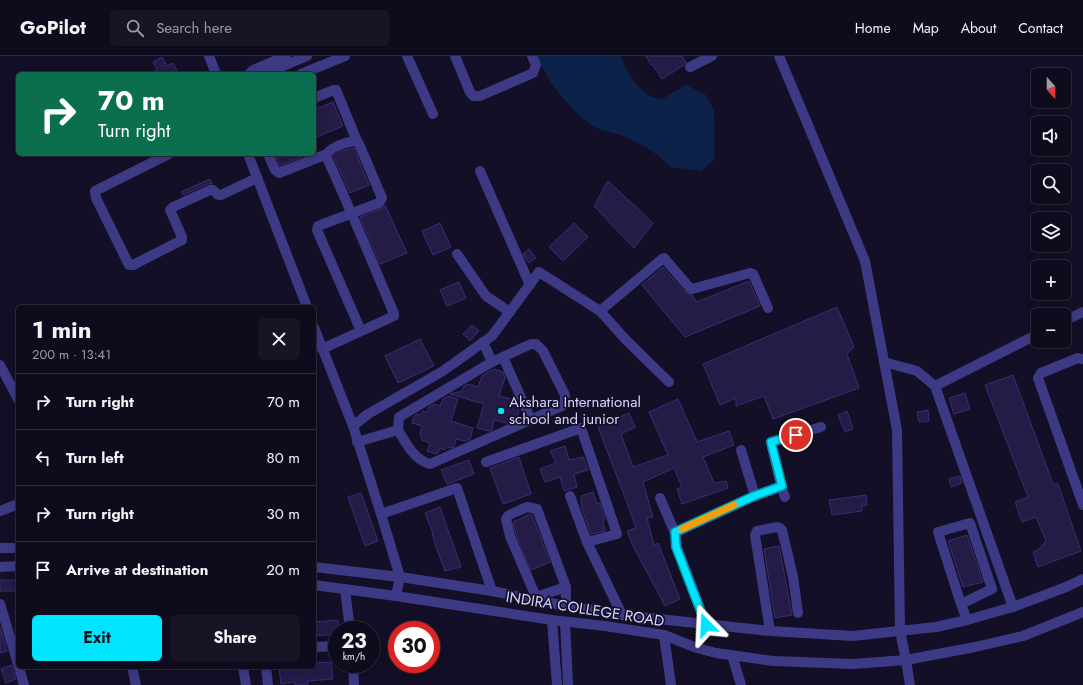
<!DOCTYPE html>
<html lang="en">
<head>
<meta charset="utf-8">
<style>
  :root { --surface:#0e0b1c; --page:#171425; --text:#f1f3f6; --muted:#9b9ba3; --line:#2e2b3b; --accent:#00e5ff }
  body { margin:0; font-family:Jost,sans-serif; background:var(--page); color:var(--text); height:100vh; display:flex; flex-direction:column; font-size:15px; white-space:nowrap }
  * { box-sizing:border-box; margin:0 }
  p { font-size:13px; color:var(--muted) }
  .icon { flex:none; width:22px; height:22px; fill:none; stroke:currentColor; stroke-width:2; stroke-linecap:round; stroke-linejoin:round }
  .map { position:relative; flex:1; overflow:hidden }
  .sheet { position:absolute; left:16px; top:249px; width:300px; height:364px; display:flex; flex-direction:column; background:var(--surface); border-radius:6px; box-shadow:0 2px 10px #0003,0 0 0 1px var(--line) }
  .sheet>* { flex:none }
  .top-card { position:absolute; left:16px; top:16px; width:300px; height:84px; border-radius:6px; box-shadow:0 2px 10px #0003,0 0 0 1px var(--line); background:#0b6e4f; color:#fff; overflow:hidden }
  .needle { width:26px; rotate:159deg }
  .fabs { position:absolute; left:1031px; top:12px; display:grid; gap:8px }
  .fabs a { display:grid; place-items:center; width:40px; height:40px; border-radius:6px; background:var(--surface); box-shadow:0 2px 10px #0003,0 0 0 1px var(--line); font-size:20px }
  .speed { position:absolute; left:328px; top:565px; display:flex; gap:8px; font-size:20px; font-weight:700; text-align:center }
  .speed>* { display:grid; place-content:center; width:52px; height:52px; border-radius:50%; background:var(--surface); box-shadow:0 2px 10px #0003,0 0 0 1px var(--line); line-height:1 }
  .speed small { font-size:10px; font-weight:400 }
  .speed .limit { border:6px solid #d22; background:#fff; color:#111 }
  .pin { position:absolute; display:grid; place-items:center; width:34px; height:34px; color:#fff; margin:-17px; border:2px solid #fff; border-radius:50%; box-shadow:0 1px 4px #0007 }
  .me { position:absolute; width:44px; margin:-22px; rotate:339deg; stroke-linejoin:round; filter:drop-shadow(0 0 3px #0008) }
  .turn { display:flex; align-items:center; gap:14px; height:84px; padding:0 16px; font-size:18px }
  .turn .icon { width:52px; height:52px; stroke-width:2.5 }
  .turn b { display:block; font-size:28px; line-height:34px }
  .round { display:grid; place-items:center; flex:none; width:42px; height:42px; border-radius:6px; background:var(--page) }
  .headline { display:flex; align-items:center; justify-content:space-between; height:68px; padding:0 16px }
  h1 { font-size:24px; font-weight:700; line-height:30px }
  .cta { display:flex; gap:8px; margin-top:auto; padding:8px 16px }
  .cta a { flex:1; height:46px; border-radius:6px; background:var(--accent); color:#111; font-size:16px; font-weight:700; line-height:46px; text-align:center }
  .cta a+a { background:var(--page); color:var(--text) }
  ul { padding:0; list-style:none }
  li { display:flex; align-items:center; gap:12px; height:56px; padding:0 16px; border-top:1px solid var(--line) }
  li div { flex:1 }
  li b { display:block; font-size:15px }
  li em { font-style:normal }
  header { display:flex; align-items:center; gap:24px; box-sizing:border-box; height:56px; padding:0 20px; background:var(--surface); border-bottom:1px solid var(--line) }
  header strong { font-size:19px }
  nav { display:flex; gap:22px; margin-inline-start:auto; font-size:14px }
  .search { width:280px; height:36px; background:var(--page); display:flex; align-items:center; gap:10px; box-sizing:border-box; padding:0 14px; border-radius:6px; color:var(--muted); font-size:15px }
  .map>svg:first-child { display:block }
</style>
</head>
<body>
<header>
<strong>GoPilot</strong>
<div class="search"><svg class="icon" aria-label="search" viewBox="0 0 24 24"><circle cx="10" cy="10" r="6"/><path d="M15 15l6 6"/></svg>Search here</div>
<nav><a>Home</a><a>Map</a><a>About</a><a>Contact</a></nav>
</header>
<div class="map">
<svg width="1083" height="629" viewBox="0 0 1083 629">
  <rect width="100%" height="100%" fill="#130f26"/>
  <path fill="#0c2248" d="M537,0H621C625,14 635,29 647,38C650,41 657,42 662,43L686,29L706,39L714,55L715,103L701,115L670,111C660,98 634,83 617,78C610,76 603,75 596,72C592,70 588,66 584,63C564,46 547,24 537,0Z"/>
  <g fill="#241b47" stroke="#3b2d73">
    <path d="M646,0H682L686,6L684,9L662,23L652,8L651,9Z"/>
    <path d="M162,1L167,10L173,7L179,18H150L157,14L153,6Z"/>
    <path d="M333,46L343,70L314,82V54Z"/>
    <path d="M354,92L369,129L350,137L333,100L341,95Z"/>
    <path d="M275,98H309L280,110Z"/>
    <path d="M210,123L212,128H207L183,139L181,136Z"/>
    <path d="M608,125L653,167L634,192L594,150Z"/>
    <path d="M385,149L407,197L380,208L360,161L381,153Z"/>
    <path d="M440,167L451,191L433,199L422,175Z"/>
    <path d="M574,167L588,181L563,205L549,191Z"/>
    <path d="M529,193L536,202L529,207L523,198Z"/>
    <path d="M663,211L684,235L692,239L697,246L749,225L760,250L685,281L642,229Z"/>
    <path d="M459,226L466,242L447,250L440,234Z"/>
    <path d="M837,251L854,291L847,298L859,332L773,363L764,340L736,350V342L720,349L703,308Z"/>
    <path d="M472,269L479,275L470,285L463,278Z"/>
    <path d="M420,283L434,310L398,327L385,300Z"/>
    <path d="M493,313L503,316L505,322L499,340L515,344L519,354L517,363L507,367L494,364L492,374L489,375L477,372L484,348L450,338L462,335L464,330L468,328L478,331L482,320Z"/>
    <path d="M1013,319L1053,428H1058L1081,495L1038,511L1033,496L1038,494L1046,485L1036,461L1022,466L1015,446L1028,441L985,329Z"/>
    <path d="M965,337L970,353L954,358L949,342Z"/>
    <path d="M448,340L458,343L451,365L473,372L470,383L465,385L456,383L454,391L450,392L447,391L445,394L440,392L438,397L436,398L427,395L430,387L422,384L420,377L422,370L412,367L414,360L417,358L421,359L423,355L427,356L429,351L434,348L440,350L443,343Z"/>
    <path d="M678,343L697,386L729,375L734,389L703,401L714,427L726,425L728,432L682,448L677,433L682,431L674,412L643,426L653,461L647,462L654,489L658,487L680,543L665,550L633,490L627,475L636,472L626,444L598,371L629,357L635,371L621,378L633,411L668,399L649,356Z"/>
    <path d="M928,354L929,365L919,366L917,356Z"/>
    <path d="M847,355L853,373L845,376L838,359Z"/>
    <path d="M565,390L569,404L583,401L588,414L574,418L577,431L564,435L560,421L545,426L540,413L556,407L550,395Z"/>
    <path d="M519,401L531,438L503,448L490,412Z"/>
    <path d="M469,404L474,418L447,428L441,414Z"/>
    <path d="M960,420L962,427L951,431L949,423Z"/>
    <path d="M593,436L597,448L600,447L605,463L603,465L605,475L591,478L582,453L581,440Z"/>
    <path d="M361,437L378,485L365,490L348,441Z"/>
    <path d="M866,439L867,449L862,450V455L832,459L829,444Z"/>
    <path d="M440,451L461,511L445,515L436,491L432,477H433L425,457Z"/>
    <path d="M530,458L532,459L550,506L531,514L516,478L513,466Z"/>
    <path d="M967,479L983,526L963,531L948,485Z"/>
    <path d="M779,490L792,559L775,562L764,493Z"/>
    <rect x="0" y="524" width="18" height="11"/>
    <path d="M338,564L339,574H337V578L314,580V566Z"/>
    <path d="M0,571L7,595L0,597Z"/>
    <path d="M331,606L333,623L307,625L308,629H295V626L281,628L279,611H314V607Z"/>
    <path d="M12,609L16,623L6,627L1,613Z"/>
  </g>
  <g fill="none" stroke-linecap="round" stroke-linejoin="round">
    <g stroke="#3d3a85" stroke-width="10">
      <path d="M209,0L216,18"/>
      <path d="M407,0L433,58"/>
      <path d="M455,0L470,36L473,40H480L533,17L536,9L532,0"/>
      <path d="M779,0L865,205L897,374L900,575L906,604L910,629"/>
      <path d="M690,11L712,0"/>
      <path d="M249,18L253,14L286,0"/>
      <path d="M265,18L307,0"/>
      <path d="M301,18L345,0"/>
      <path d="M314,42L334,34H336L357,85"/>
      <path d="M169,98L95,135L96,142L129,209H133L182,184V181L171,156L170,154L173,151L210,134H213L218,139H221L257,122"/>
      <path d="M248,98L307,251"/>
      <path d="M268,98L275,114L279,117L327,98"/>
      <path d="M480,115L530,229"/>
      <path d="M457,198L486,240L510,256"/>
      <path d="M600,255L662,203L664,202L689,231L692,233L750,217L753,218L768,252"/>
      <path d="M1064,265L1083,256"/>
      <path d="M314,271L353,370L381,458L400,521L396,540"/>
      <path d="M483,286L492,306"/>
      <path d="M322,293L394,260V258C372,205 350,152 326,100C329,91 347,86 355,85L359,88L382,142L379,147L318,170L317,174L361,275"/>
      <path d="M503,301L531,364"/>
      <path d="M1083,303L1078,302L1041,317L1038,322L1083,449"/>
      <path d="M884,306L917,315L935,330"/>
      <path d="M0,309L18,343"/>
      <path d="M353,370L368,358L443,315L492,280L539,216L600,255L626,284L669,326"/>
      <path d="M357,386L398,374C406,387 414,404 430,408L562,350L565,347V339L543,295L536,288H531L492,306L399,361L398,374"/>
      <path d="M741,394L755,440"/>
      <path d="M486,406L581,372L617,478L587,486"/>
      <path d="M781,430L785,441"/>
      <path d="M570,440L587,486L622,559"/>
      <path d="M660,442L675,477"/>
      <path d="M0,455L18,448"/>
      <path d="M381,458L457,432L492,535"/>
      <path d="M0,492H18"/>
      <path d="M0,511L18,510"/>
      <path d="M314,511L400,521L492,535L566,550L622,559L770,575L853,580L936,571L967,564L1013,551L1066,531L1083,523"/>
      <path d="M314,529L396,540L552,564L605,570L664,579L697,592L716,597L773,605L853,608L906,604L975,591L1023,580L1083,556"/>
      <path d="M345,533L350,574"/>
      <path d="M0,548L18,608"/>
      <path d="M961,548L992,533L970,467L938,476L961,548L967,564"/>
      <path d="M566,550V531L537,453L527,451L509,459L506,463L510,480L536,541L566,531"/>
      <path d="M1013,551L935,330L1038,278"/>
      <path d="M552,564L557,629"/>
      <path d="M565,566L568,629"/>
      <path d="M706,569L677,491L675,477L755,440L781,430L771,386L821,371"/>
      <path d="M770,575L755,479L757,475L777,471L780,472L782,474L793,521L798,557"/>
      <path d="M664,579L671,629"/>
      <path d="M314,591L337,590"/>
      <path d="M732,599L741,629"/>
      <path d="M353,608L354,629"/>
      <path d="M19,611L24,629"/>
      <path d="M132,611L136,629"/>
      <path d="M243,611L246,629"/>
      <path d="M266,611L268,629"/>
    </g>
  </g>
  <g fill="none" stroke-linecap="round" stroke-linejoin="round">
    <g stroke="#0095a6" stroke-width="10">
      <path id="route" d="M706,569L676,491L675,476L754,440L782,430L771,386L796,379"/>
    </g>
    <use href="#route" stroke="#00e5ff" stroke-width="7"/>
    <path stroke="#f59e0b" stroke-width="7" d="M682,473L734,449"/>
  </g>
  <circle fill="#00e5ff" stroke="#130f26" stroke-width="1.5" cx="501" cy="355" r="4"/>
  <g text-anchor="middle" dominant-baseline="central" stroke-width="3.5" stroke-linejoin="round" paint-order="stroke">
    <g font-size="15" fill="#d9d4ff" stroke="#130f26" text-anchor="start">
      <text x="509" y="346">Akshara International<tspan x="509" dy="17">school and junior</tspan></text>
    </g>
    <g font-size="15" fill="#d9d4ff" stroke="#130f26">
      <text transform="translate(585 553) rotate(9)">INDIRA COLLEGE ROAD</text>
    </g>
  </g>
</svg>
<div class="fabs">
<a><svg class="needle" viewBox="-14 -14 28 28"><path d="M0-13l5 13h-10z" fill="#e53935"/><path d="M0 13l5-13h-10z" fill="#9b9ba3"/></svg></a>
<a><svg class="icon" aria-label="sound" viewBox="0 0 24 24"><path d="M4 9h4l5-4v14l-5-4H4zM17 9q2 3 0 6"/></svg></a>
<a><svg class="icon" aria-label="search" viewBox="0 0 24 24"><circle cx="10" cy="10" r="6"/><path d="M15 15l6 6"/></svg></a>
<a><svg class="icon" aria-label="layers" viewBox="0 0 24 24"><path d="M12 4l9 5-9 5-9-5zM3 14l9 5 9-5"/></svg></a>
<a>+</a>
<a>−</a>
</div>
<div class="speed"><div>23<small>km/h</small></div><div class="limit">30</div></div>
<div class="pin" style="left:796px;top:379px;background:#d93025"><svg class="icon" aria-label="arrive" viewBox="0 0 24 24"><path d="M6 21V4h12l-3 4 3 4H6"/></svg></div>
<svg class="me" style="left:706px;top:569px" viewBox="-20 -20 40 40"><path d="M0-17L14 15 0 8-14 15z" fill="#00e5ff" stroke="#fff" stroke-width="4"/></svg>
<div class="top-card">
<div class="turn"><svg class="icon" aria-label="right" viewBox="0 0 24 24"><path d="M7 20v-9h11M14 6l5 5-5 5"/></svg><div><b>70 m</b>Turn right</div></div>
</div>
<section class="sheet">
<div class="headline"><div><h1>1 min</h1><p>200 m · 13:41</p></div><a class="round"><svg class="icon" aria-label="close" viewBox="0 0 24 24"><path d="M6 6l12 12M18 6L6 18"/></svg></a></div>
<ul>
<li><svg class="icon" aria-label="right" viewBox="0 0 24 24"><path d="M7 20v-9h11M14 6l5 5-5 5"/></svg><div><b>Turn right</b></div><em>70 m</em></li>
<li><svg class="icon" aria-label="left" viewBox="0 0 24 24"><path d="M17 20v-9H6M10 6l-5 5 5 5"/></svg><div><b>Turn left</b></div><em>80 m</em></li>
<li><svg class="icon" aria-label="right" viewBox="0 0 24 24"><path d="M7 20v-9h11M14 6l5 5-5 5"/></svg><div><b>Turn right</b></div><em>30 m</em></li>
<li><svg class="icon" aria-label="arrive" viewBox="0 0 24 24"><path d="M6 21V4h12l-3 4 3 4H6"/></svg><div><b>Arrive at destination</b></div><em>20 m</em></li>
</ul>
<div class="cta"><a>Exit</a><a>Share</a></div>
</section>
</div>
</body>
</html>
